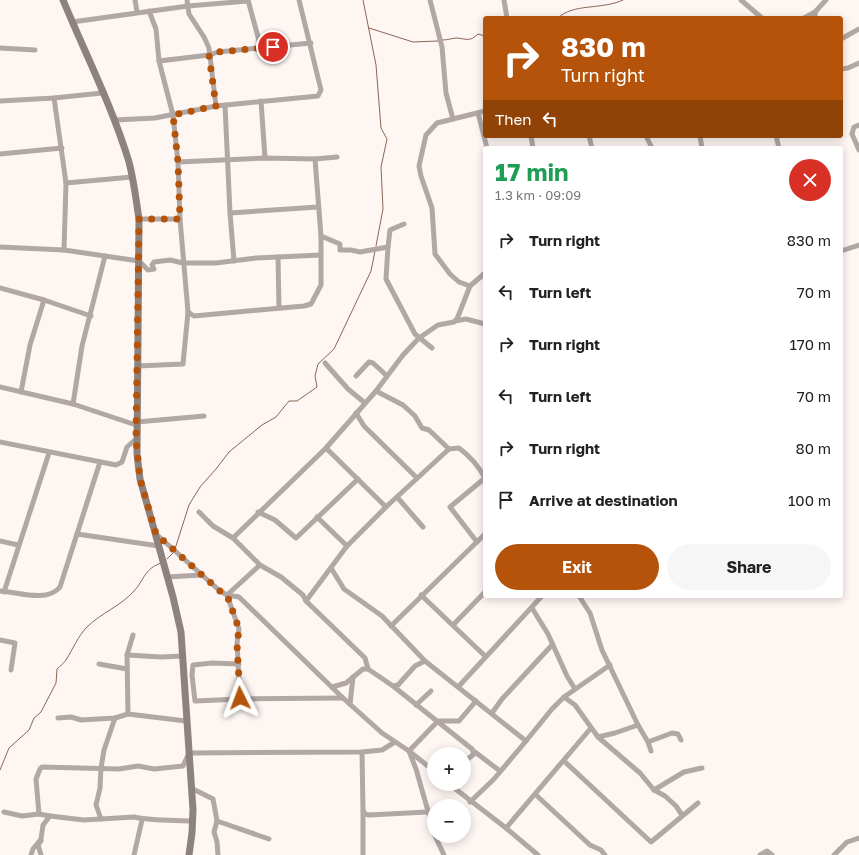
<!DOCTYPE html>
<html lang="en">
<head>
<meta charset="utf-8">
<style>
  :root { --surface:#fff; --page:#f6f6f6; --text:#222; --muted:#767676; --accent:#b45309 }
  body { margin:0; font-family:"Golos Text",sans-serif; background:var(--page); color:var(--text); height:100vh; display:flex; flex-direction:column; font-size:15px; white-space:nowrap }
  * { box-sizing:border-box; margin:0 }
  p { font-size:13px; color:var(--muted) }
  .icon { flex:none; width:22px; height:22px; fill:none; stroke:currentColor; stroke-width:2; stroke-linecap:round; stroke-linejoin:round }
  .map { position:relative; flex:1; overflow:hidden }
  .sheet { position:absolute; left:483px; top:146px; width:360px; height:452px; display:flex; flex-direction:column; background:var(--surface); border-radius:4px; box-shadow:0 2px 10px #0003 }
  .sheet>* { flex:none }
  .hud { position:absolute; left:483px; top:16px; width:360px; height:122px; border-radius:4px; box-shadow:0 2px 10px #0003; background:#b45309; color:#fff; overflow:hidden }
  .fabs { position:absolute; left:427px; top:747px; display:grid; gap:8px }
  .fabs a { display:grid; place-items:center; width:44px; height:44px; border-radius:50%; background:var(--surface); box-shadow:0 2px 10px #0003; font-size:20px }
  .pin { position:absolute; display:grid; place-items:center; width:34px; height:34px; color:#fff; margin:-17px; border:2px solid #fff; border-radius:50%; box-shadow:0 1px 4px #0007 }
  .me { position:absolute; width:44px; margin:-22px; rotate:357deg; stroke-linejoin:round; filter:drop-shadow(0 0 3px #0008) }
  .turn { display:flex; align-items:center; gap:14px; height:84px; padding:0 12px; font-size:18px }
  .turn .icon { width:52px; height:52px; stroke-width:2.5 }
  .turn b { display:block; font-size:28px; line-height:34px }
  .then { display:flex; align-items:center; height:38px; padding:0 12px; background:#0003; gap:8px; font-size:15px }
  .round { display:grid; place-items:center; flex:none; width:42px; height:42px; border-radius:21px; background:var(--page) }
  .overview { display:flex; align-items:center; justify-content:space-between; height:68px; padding:0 12px }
  h1 { font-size:24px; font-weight:700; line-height:30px; color:#1e9e55 }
  .action { display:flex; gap:8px; margin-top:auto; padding:8px 12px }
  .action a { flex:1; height:46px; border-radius:24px; background:var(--accent); color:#fff; font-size:16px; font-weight:700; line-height:46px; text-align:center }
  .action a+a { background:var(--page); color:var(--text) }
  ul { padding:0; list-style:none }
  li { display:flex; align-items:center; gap:12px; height:52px; padding:0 12px }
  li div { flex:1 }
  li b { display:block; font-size:15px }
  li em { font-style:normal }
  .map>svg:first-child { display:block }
</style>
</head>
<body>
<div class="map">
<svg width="859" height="855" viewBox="0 0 859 855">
  <rect width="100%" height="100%" fill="#fef6f3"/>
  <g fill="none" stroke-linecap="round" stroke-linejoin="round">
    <g stroke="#8b6557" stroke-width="1">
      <path d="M363,0L376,65L381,128L387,139L381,167L383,209L376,246"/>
      <path d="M558,18C573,3 602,10 623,0"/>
      <path d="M369,28L413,42L438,41"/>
      <path d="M443,40C448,40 453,38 457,38C467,39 470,42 478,34L485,36"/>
      <path d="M175,549L189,505L200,487L216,469L229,452L262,425L276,417L289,401H297L317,387L315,376L318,364L334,349L371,271L375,251"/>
      <path d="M167,559L174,552"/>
      <path d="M0,770L9,748L29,730L34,718L41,712L56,683L57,669C60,666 63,664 66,660C73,649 78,636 87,627C101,613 121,606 134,591C145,579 144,569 161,563"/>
    </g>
    <g stroke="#b1a8a5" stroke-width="5">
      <path d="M135,0L137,12"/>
      <path d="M187,0L189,14L204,37L209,48L216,106"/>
      <path d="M248,0L261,48"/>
      <path d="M430,0L442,47L446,93L453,119"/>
      <path d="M504,0L507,18"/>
      <path d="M741,0L762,18"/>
      <path d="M815,12V18"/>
      <path d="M804,18L815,12L826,0"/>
      <path d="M72,22L188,6L248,1"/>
      <path d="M841,39L859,29"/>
      <path d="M0,48L35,50"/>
      <path d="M159,61L209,55L218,52L311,43"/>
      <path d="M841,69L848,68L859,63"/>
      <path d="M54,98L66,183L64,250"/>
      <path d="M0,101L54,98L102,93"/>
      <path d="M261,101L265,158"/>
      <path d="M225,105L230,213L234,261"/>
      <path d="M485,111L437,123L426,135L419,166L421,176L432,208L435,254L450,274L459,282L470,286L485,273"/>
      <path d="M478,113L487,148"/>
      <path d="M115,120L155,118L216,106L318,96L321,90L299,0"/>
      <path d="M859,125L854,127L852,134L859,150"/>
      <path d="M531,136L533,148"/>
      <path d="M589,136L592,148"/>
      <path d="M646,136L652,148"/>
      <path d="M700,136L702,148"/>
      <path d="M776,136L779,148"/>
      <path d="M0,154L62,148"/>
      <path d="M178,162L265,158L315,159L337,157"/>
      <path d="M66,183L132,177"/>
      <path d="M230,213L318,207"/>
      <path d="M139,219H180"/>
      <path d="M321,236L340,244V250H351L360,252L388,247L390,230L404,224"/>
      <path d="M0,247L64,250L139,261L148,270L154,269L152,265L154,262L170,260L183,263H216L256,258L321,255"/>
      <path d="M388,247L386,279L415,334L432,348"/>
      <path d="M841,251L859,245"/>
      <path d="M278,257L279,308"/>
      <path d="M0,288L44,300L91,316"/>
      <path d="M188,312L194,316L304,306L311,304L321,285V236L315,159"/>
      <path d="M455,321L466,319L485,324"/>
      <path d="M325,363L348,389L365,403"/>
      <path d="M137,366L183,364L188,312L180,219L178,162L173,115L159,61L156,29L149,11"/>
      <path d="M356,376L369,362L373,363L387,376"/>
      <path d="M0,387L73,404L136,425"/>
      <path d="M376,391L403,405L415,416L422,428L429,430L449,449"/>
      <path d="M21,392L30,345L44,300"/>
      <path d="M73,404L82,346L105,256"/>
      <path d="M356,413L364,426L417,478"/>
      <path d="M137,422L204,416"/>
      <path d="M0,442L116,465L122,462L127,447L136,439"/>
      <path d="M326,448L385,506H387L449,449L459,448C471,457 478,465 485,478"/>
      <path d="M397,497L423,527"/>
      <path d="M199,512L213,526L233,538L260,565L281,577L303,595L306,601L365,658L368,669L393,686L398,685L415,666L425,661"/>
      <path d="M258,512L275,520L296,538L358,479"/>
      <path d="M317,517L347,546"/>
      <path d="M77,534L159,546"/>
      <path d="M156,534L220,591L227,595L239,597L343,698L382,733L409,751L416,769L434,832"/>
      <path d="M233,538L326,448L376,391L403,355L419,338L438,325L454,322L457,319L470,286"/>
      <path d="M0,541L18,545"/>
      <path d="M477,542L450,507L485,478"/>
      <path d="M331,568L344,589L382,616L425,661L526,741L494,779L470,802"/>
      <path d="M167,577L201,575"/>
      <path d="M0,591C18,592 47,603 60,587L100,462"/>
      <path d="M4,592L49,453"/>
      <path d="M421,595L485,656"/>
      <path d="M579,596L590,613L602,650L638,725L648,742L651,751"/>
      <path d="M306,601L347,546L387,506"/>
      <path d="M532,608L548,634L567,676L575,689"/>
      <path d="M453,625L485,592"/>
      <path d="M391,626L485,534"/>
      <path d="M0,640L15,643L11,670"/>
      <path d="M127,655L161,657L183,656"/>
      <path d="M99,664L127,669"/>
      <path d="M239,664L212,663L193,665L192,675L195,701L240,699L343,698"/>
      <path d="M393,686L472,749L474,754L464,762"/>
      <path d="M459,686L542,596"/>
      <path d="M332,687L346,683L363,669H368"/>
      <path d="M564,697L610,665"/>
      <path d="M240,699L237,643L239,629L227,595L260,565"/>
      <path d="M350,704L353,677"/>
      <path d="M416,705L431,691"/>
      <path d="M492,713L502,699L552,645"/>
      <path d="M128,714L127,655L133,635"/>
      <path d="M58,718L71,717L81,720L115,718L128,714L186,721"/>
      <path d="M598,737L615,733L638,725"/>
      <path d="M526,741L552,709L564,697L575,705L598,737L640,773L654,790L665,796L676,806L682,815"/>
      <path d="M648,742L672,733L678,734L681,740"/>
      <path d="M362,752L363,810L365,814L369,815L427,812"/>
      <path d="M475,752L500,771"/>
      <path d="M564,761L651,842L698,803"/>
      <path d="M434,771L409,751L438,721H459L476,701"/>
      <path d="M449,784L506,828L538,855"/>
      <path d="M191,788L213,799L217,821L214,832L217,842L218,855"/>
      <path d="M654,790L684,772L702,768"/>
      <path d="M536,795L590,845L601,850L605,855"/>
      <path d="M363,811V855"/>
      <path d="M4,812L22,816L39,814"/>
      <path d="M50,816L39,814L36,779L40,769L42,767L119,769L138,766L154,769L183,766L189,753L362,752L382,750L395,742"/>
      <path d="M101,819L96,805L100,788L101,768L104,750L115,718"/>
      <path d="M217,821L269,839"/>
      <path d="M506,828L591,728"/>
      <path d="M435,836L444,855"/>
      <path d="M41,841L38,845L41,855"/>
      <path d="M31,855L33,849L41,839L43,825L50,816L84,820L134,817C151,821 174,820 193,821"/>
      <path d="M134,855L142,820"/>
      <path d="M760,855L767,851L772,855"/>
      <path d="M834,855L847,842L859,838"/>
    </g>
    <path stroke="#8e827d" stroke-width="7" d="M63,0C85,53 112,106 129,162C134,181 136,200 139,219L137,454L140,479L173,597L181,632L193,810L192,833L189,855"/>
  </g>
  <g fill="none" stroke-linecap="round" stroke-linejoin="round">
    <path stroke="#b45309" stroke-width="7" stroke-dasharray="0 12.6" d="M240,698L237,644L239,629L227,595L220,591L156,534L140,479L136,440L139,219H180L178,162L173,115L216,106L209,55L218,52L273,47"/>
  </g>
</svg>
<div class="fabs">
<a>+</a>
<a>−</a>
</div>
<div class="pin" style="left:273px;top:47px;background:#d93025"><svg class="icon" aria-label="arrive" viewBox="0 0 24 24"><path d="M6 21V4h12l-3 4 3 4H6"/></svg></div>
<svg class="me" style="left:240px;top:698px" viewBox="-20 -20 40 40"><path d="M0-17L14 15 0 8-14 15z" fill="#b45309" stroke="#fff" stroke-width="4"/></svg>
<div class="hud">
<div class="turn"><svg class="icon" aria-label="right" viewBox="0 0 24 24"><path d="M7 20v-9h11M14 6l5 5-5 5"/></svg><div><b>830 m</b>Turn right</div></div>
<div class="then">Then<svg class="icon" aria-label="left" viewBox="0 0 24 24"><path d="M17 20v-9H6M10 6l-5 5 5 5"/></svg></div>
</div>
<section class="sheet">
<div class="overview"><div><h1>17 min</h1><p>1.3 km · 09:09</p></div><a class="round" style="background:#d93025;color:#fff"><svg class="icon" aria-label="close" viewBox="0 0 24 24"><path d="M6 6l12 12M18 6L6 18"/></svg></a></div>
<ul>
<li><svg class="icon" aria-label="right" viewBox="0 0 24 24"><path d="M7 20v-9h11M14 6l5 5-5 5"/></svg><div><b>Turn right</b></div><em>830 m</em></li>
<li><svg class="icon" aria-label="left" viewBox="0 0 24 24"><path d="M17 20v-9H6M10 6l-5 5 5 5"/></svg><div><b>Turn left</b></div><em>70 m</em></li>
<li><svg class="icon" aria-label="right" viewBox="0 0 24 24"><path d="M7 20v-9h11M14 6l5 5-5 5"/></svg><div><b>Turn right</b></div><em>170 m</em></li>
<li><svg class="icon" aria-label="left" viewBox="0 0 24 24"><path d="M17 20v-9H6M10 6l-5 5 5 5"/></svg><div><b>Turn left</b></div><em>70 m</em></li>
<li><svg class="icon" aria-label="right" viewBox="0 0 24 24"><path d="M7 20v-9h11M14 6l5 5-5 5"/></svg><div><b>Turn right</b></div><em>80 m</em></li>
<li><svg class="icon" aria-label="arrive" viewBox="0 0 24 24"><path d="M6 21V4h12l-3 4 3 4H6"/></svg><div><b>Arrive at destination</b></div><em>100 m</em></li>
</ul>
<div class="action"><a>Exit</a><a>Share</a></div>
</section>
</div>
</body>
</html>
